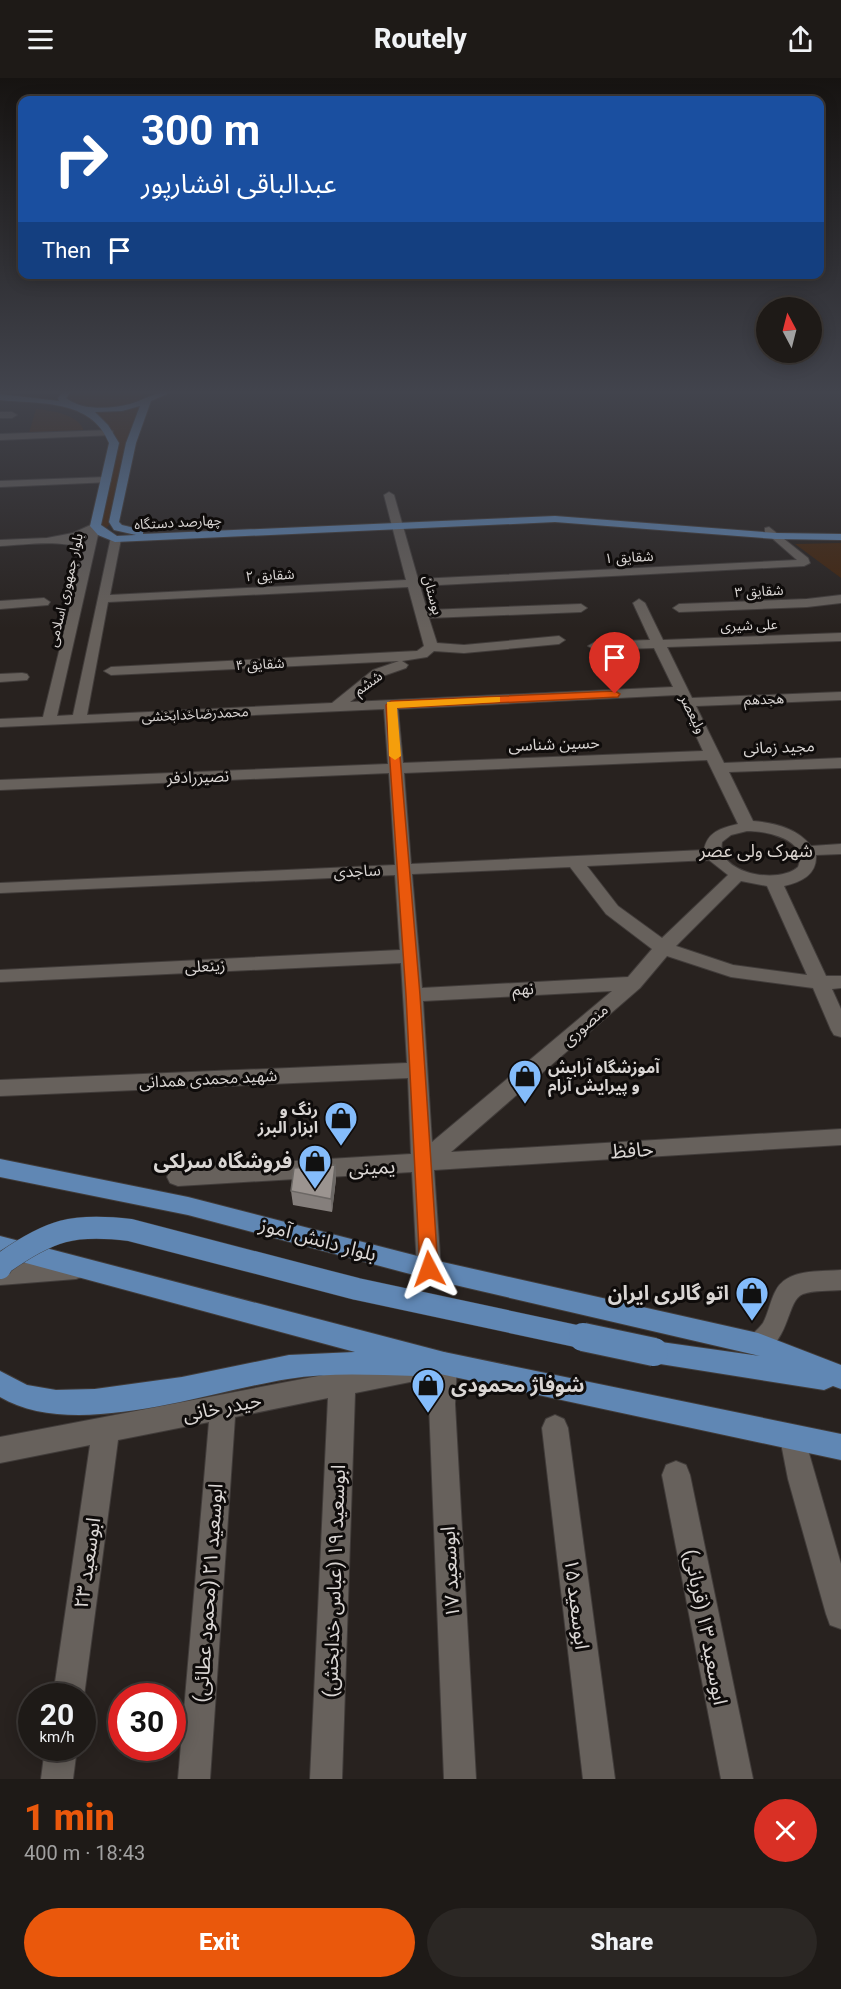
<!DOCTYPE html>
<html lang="en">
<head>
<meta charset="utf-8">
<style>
  :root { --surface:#1e1a17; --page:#2b2724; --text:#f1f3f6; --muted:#a1a1a1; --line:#3c3836; --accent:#ea580c }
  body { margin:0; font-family:Roboto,"Noto Sans Arabic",sans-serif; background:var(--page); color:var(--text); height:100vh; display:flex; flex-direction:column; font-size:22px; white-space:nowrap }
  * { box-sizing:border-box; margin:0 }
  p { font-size:20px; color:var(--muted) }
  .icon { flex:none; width:33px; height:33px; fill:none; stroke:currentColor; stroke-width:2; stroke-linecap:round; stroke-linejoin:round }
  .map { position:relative; height:1701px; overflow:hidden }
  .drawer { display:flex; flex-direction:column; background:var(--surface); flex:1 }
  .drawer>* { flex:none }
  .guide { position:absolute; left:18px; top:18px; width:806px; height:183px; border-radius:12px; box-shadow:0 3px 15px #0003,0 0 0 2px var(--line); background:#1a4fa0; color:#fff; overflow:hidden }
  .needle { width:39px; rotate:353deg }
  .tools { position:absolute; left:756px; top:219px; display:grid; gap:12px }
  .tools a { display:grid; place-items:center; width:66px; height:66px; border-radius:50%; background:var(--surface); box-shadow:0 3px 15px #0003,0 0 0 2px var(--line); font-size:30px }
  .speed { position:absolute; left:18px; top:1605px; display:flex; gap:12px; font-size:30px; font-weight:700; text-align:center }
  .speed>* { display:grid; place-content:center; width:78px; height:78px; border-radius:50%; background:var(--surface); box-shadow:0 3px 15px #0003,0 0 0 2px var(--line); line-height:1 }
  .speed small { font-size:15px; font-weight:400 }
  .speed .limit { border:9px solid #d22; background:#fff; color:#111 }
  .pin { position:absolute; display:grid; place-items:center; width:51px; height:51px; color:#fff; margin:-62px -26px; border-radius:50% 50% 50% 0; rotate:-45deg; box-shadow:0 0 6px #0007 }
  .pin .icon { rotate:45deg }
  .me { position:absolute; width:66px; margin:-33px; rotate:356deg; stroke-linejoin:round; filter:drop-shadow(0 0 4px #0008) }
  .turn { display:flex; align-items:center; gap:21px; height:126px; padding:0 24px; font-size:27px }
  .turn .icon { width:78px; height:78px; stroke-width:2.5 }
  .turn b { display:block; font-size:42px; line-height:51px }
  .then { display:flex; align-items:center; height:57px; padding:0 24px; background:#0003; gap:12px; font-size:22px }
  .round { display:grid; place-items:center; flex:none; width:63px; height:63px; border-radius:32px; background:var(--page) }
  .overview { display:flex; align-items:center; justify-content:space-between; height:102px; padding:0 24px }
  h1 { font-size:36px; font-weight:800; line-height:45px; color:var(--accent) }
  .primary-button { display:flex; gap:12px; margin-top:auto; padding:12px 24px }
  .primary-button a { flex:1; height:69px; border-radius:36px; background:var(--accent); color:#fff; font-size:24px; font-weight:800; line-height:69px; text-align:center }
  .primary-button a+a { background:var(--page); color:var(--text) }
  header { display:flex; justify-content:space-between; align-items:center; height:78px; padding:0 24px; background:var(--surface); font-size:27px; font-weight:800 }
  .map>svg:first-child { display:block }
</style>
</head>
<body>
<header><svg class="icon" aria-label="menu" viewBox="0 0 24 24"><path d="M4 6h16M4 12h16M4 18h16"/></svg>Routely<svg class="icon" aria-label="share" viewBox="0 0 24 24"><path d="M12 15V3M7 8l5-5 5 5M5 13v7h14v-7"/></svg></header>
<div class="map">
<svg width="841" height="1701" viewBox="0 0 841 1701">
  <rect width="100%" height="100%" fill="#28221f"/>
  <g fill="#43250d">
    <path d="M76,313H145V314C140,333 84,332 70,321V317Z"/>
    <path d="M142,326L125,372L109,447L103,453L98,447L118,365L114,355L89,333Z"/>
    <path d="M36,331C53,333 78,336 84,353L29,355Z"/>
    <path d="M841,465V500L795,466Z"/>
  </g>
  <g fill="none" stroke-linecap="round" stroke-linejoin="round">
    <g stroke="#413c3a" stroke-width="2">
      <g id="minor">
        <path d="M0,334H12L17,337L12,340H0Z"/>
        <path d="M110,352L113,353V357L0,362V356Z"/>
        <path d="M106,399L111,402L110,404L0,409V403Z"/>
        <path d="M389,414L394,417L418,501L797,482L765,454V450L769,449L808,480L810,485L804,488L420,508L427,532L581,526L587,530L581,534L429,540L437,565L464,567L559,558L565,562L559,566L464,575L434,573L427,579L402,583L408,587L406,590L383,598L350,624L673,609L654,570L595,572L588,568L595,564L650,562L633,525L639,521L645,525L663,562L841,555V563L667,569L692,620L841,614V622L696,628L724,685L841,680V690L729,694L753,743C775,745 797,750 811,768L841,766V776L816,777C817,797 801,804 784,808L826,898H841V910L832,911L841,931V959L834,957L831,952L813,910L731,899L667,878L640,910L451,1074L841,1051V1067L434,1092L441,1191L437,1198L429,1201L421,1198L417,1191L412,1094L178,1108L170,1105L167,1099L170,1093L178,1090L411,1076L408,1000L0,1018V1002L407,985L401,885L0,904V892L400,872L395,797L0,815V805L395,787L389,695L0,712V702L388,686L384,631L0,649V641L43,639L84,471C60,461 25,467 0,468V462L47,460L73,455L95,445L100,448L57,638L73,637L111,459H119L121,461L110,517L406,502L384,417ZM87,458L86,464L76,461ZM408,509L424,568L417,573L111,589L104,593L111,597L399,583L373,592L332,625L87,637L108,524ZM677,617L703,673L403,685L398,631ZM707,682L738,746C721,750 707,754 704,772L411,786L404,695ZM747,753C766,753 809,761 798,789C778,807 716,795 722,764L731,757ZM709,782L728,797L662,860L618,828L587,788ZM570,789L606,836L652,871L628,899L422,910L412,796ZM741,803L767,808L807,897L733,887L676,868ZM612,913L432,1064L423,923Z"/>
        <path d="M841,517V525L807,529L679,534L673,530L679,526L807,521Z"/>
        <path d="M44,520L50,524L48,527L0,531V523Z"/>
        <path d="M22,595L27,596L29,599L27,602L0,604V596Z"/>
        <path d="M76,1181L84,1184L88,1191L84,1198L76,1201L0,1207V1187Z"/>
        <path d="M841,1192V1212C830,1213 814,1212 803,1216C786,1222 791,1265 758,1277L749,1274L745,1266C750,1257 757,1253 763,1245C768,1236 770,1224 775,1214C786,1190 819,1194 841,1192Z"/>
        <path d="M444,1274L453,1278L457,1286L455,1326L476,1701H444L429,1326L430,1300L355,1315L342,1701H310L328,1320L235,1339L210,1701H178L209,1344L118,1362L84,1618L82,1621V1618H53L90,1367L0,1385V1359Z"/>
        <path d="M555,1337L564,1341L568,1350L615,1701H583L542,1350L546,1341Z"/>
        <path d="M793,1347L802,1351L841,1486V1551L830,1547L826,1536L788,1401L780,1360L784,1351Z"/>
        <path d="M676,1383L686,1387L690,1397L753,1701H721L662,1397L666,1387Z"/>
        <path d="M45,1670H77L73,1701H41Z"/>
      </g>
    </g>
    <g stroke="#413c3a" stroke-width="2">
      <g id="major">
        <path d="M63,313H72L66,320C82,333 111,331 130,326C147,321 155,313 174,313L151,323L136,365L119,444L122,447L143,452V456L555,438L776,455L841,456V462L776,461L555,444L115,464L98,457L90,448L109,365C92,321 39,326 0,322V316L59,323L58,320ZM140,328L126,365L109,444L114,452L136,457L117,458L101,447L119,365L108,347L95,334L122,333Z"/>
        <path d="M0,1081L188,1119L429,1181L758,1255L841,1287V1311L833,1308L824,1312L654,1285L645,1282L641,1274L645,1266L654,1263L760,1278L429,1201L188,1137L0,1099Z"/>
        <path d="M0,1158L444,1274L841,1356V1382L426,1293L416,1298C374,1297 330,1294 288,1301C206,1314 74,1363 0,1319V1293L27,1307L56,1312L95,1311L182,1299L289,1277L355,1274L0,1178Z"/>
      </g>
    </g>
    <use href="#minor" fill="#67615c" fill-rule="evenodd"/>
    <use href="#major" fill="#6087b4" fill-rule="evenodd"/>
    <g stroke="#413c3a" stroke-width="23" stroke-linecap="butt">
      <path id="major-bridge-far1" d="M0,1190L3,1185C50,1152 73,1145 130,1152L357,1211L590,1261"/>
    </g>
    <g stroke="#413c3a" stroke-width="30" stroke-linecap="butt">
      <path id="major-bridge" d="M583,1259L654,1274"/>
    </g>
    <use href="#major-bridge-far1" stroke="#6087b4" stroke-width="22"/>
    <use href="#major-bridge" stroke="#6087b4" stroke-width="28"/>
  </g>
  <path fill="#857f7c" d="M335,1087L336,1101L332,1134L293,1127L291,1113Z"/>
  <path fill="#6c6865" d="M335,1087L336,1101L332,1134L331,1121Z"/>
  <path fill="#9b9490" stroke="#6c6865" stroke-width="1.5" d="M335,1087L331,1121L291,1113L294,1090Z"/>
  <linearGradient id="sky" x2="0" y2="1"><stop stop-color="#161311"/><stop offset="0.57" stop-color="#42444d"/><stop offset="1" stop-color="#42444d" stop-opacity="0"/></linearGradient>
  <rect width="841" height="551" fill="url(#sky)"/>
  <path fill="#ea580c" stroke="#983908" stroke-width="1.5" d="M615,613L620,616L618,619L396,630L420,917L438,1191L435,1196L429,1199L422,1196L420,1191L406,917L386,627L391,623Z"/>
  <path fill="#f59e0b" d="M497,619H500V624L397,630L401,678L395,682L389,678L387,624Z"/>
  <defs>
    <g id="shop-pin" transform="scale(1.725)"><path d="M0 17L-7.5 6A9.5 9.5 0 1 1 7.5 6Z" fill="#84bcfb" stroke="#0f0c0b"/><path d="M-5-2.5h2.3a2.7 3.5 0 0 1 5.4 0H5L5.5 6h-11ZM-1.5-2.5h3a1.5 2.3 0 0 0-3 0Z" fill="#111"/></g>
  </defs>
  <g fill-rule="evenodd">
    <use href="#shop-pin" x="525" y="998"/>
    <use href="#shop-pin" x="341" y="1040"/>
    <use href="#shop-pin" x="315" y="1083"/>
    <use href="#shop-pin" x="752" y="1215"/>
    <use href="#shop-pin" x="428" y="1307"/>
  </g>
  <g text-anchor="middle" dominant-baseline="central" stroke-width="6" stroke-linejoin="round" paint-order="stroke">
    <g font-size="14" fill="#dad6d4" stroke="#0f0c0b">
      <text transform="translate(178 444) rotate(-3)">چهارصد دستگاه</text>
      <text transform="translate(629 479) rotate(-3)">شقایق ۱</text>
      <text transform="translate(270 497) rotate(-3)">شقایق ۲</text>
      <text transform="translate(65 512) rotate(-77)">بلوار جمهوری اسلامی</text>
      <text transform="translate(759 513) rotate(-3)">شقایق ۳</text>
      <text transform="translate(433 517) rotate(75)">بوستان</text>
      <text transform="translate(749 547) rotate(-2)">علی شیری</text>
      <text transform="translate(260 586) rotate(-3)">شقایق ۴</text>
      <text transform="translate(368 605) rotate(-35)">ششم</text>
      <text transform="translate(764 621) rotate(-2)">هجدهم</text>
      <text transform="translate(195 636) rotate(-3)">محمدرضاخدابخشی</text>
      <text transform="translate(693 636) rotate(64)">ولیعصر</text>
    </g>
    <g font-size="16" fill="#dad6d4" stroke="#0f0c0b">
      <text transform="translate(554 666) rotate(-2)">حسین شناسی</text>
      <text transform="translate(779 669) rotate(-2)">مجید زمانی</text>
      <text transform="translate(198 699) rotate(-2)">نصیررادفر</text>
      <text transform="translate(357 793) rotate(-3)">ساجدی</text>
      <text transform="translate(205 888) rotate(-3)">زینعلی</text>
      <text transform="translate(523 911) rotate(-3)">نهم</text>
      <text transform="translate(585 947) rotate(-41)">منصوری</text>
      <text transform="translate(208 1001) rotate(-3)">شهید محمدی همدانی</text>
    </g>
    <g font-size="16" font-weight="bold" fill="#dad6d4" stroke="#0f0c0b" text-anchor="start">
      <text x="548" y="989">آموزشگاه آرایش<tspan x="548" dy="18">و پیرایش آرام</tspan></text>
      <text x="318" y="1031" text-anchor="end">رنگ و<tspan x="318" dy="18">ابزار البرز</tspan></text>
    </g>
    <g font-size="18" fill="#ddd6d1" stroke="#0f0c0b">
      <text x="756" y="772">شهرک ولی عصر</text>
    </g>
    <g font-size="20" fill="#dad6d4" stroke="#0f0c0b">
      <text transform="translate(632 1072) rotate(-4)">حافظ</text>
      <text transform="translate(372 1089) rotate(-3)">یمینی</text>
      <text transform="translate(318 1161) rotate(15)">بلوار دانش آموز</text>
      <text transform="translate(222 1329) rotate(-11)">حیدر خانی</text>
      <text transform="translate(87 1485) rotate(-82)">ابوسعید ۲۳</text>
      <text transform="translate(450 1494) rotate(-93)">ابوسعید ۱۷</text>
      <text transform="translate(334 1503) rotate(-88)">ابوسعید ۱۹ (عباس خدابخش)</text>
      <text transform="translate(208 1515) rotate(-86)">ابوسعید ۲۱ (محمود عطائی)</text>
      <text transform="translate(577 1526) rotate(83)">ابوسعید ۱۵</text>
      <text transform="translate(706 1549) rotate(79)">ابوسعید ۱۳ (قربانی)</text>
    </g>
    <g font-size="20" font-weight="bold" fill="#dad6d4" stroke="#0f0c0b" text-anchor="end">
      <text x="292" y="1083">فروشگاه سرلکی</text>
      <text x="729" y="1215">اتو گالری ایران</text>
      <text x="451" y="1307" text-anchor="start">شوفاژ محمودی</text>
    </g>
  </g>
</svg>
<div class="tools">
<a><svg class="needle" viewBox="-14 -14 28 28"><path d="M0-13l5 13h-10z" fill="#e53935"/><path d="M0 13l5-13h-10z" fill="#a1a1a1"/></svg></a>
</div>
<div class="speed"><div>20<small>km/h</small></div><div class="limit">30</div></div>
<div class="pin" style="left:615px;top:616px;background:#d93025"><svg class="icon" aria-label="arrive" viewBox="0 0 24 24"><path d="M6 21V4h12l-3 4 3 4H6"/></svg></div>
<svg class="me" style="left:429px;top:1191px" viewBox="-20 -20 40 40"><path d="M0-17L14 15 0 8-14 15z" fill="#ea580c" stroke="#fff" stroke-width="4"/></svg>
<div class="guide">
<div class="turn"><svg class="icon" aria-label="right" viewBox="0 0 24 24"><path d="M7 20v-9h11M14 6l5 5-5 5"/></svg><div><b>300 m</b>عبدالباقی افشارپور</div></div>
<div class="then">Then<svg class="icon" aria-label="arrive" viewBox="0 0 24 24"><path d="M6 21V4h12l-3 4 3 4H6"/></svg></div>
</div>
</div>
<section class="drawer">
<div class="overview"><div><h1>1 min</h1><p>400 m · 18:43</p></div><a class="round" style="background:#d93025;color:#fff"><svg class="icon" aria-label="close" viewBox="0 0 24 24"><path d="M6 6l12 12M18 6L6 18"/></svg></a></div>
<div class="primary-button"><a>Exit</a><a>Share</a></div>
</section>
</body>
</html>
